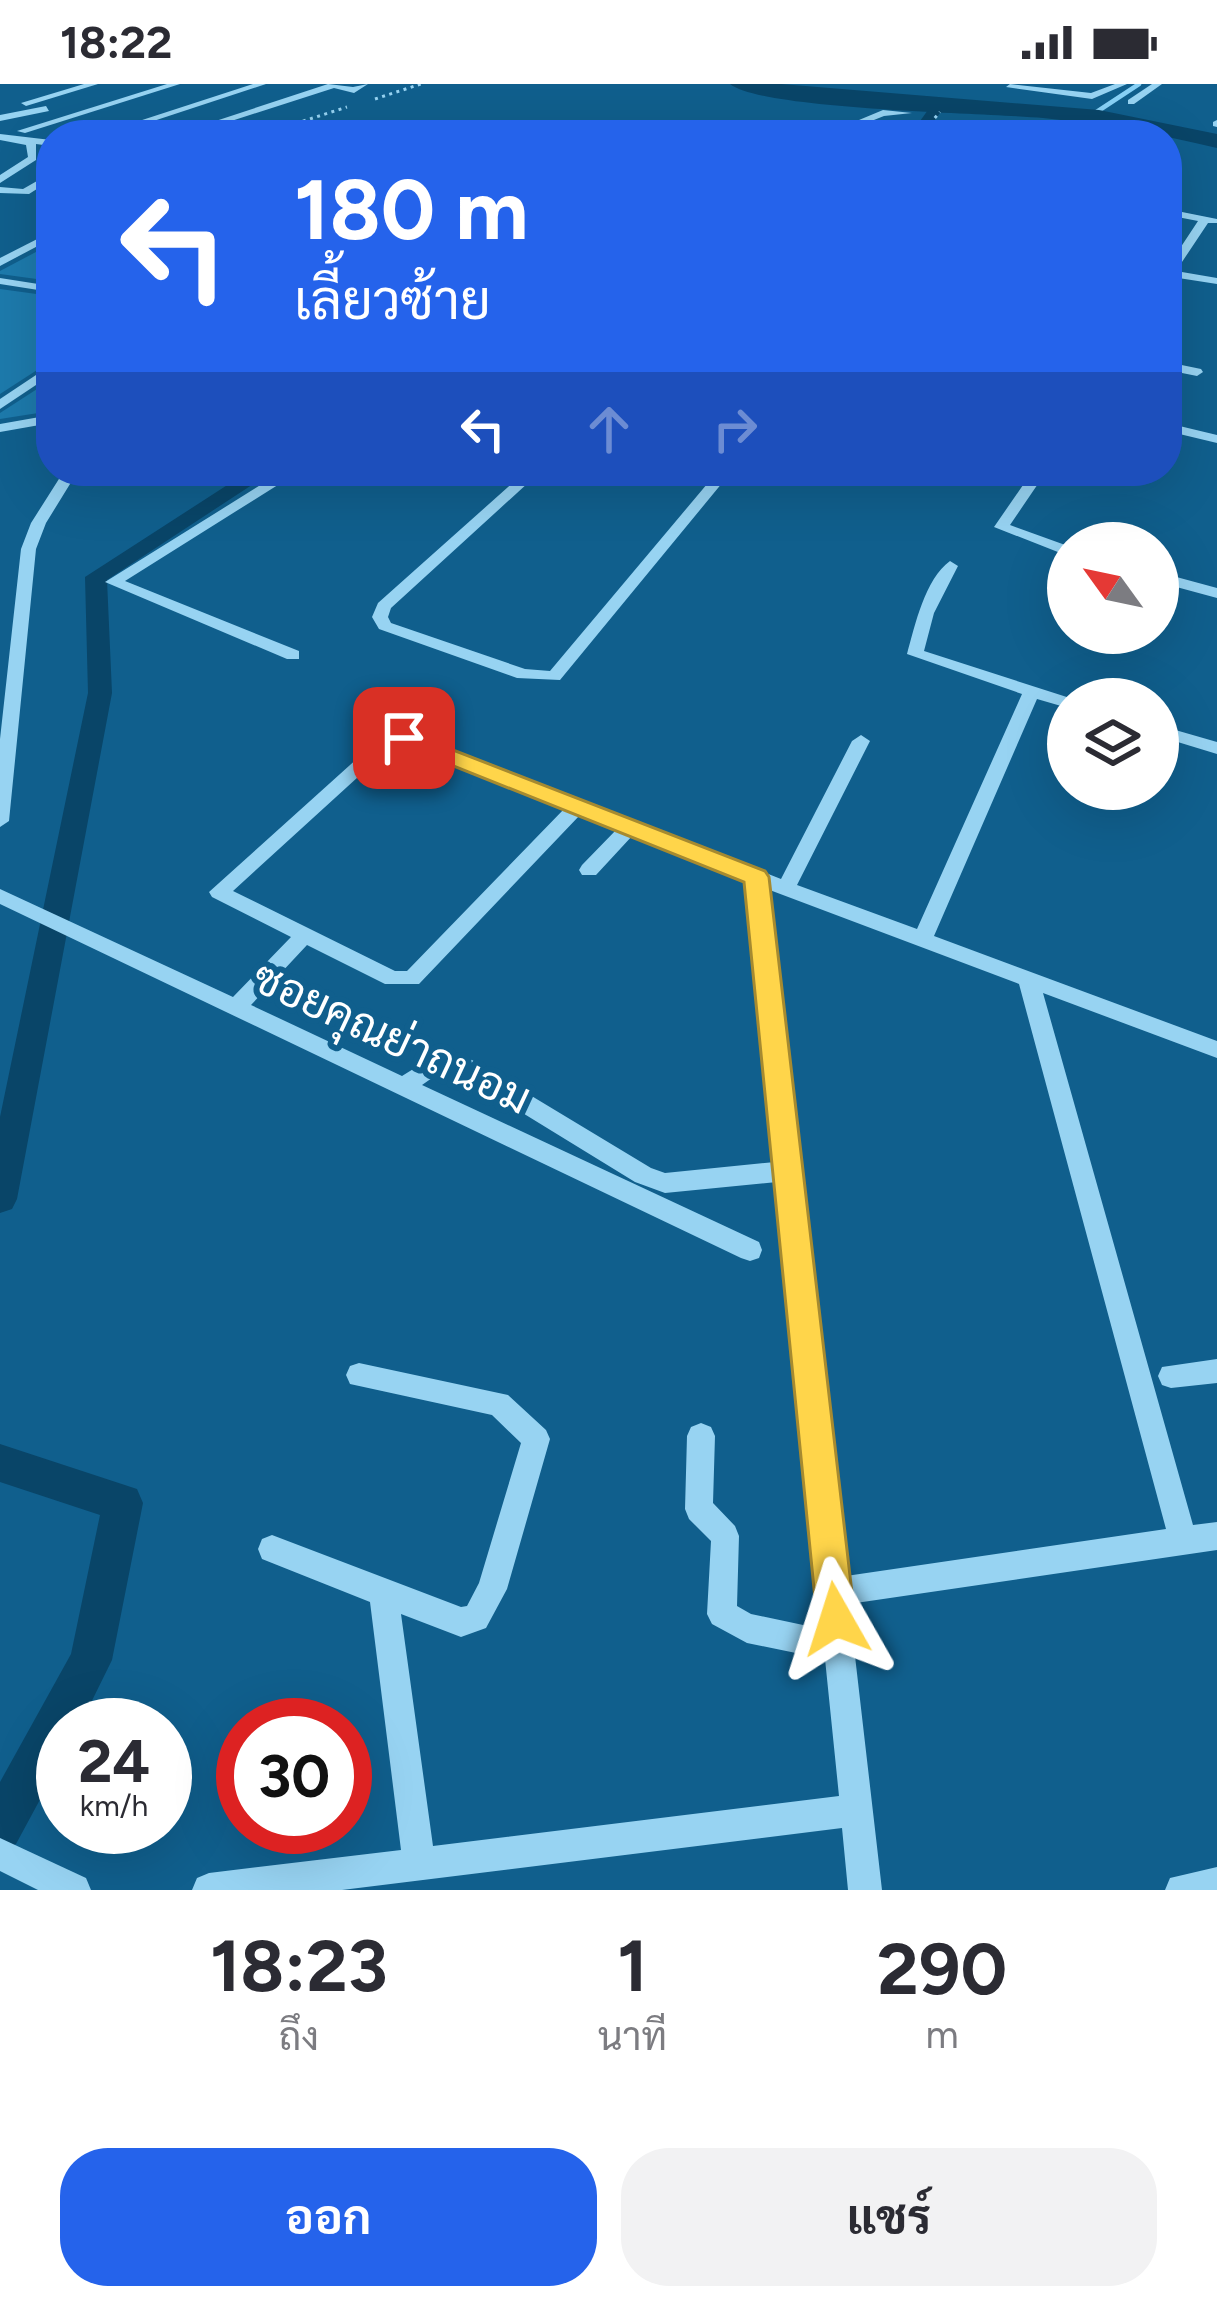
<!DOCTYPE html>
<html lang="th">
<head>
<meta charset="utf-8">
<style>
  :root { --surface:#fff; --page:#f2f2f3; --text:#2b2b33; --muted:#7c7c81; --accent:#2563eb }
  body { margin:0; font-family:Figtree,Sarabun,sans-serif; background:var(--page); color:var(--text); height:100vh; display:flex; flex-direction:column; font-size:45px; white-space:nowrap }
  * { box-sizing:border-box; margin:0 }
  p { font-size:39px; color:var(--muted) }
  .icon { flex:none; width:66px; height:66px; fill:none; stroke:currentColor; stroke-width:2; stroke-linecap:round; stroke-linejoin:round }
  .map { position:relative; height:1806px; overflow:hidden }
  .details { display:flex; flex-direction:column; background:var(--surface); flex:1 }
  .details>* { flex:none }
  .top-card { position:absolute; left:36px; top:36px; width:1146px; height:366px; border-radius:48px; box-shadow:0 12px 48px #0002; background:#2563eb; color:#fff; overflow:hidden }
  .needle { width:78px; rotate:303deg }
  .fabs { position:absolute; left:1047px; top:438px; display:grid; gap:24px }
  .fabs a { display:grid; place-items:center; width:132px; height:132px; border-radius:50%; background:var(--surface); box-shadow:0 12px 48px #0002; font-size:60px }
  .speed { position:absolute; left:36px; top:1614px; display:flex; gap:24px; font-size:60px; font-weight:700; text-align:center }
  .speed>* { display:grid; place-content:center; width:156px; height:156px; border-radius:50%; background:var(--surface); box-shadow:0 12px 48px #0002; line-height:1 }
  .speed small { font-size:30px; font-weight:400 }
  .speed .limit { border:18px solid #d22; background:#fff; color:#111 }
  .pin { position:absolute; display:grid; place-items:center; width:102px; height:102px; color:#fff; margin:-51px; border-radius:24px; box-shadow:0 6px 18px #0006 }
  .me { position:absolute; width:132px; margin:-66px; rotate:354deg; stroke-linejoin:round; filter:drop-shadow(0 0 9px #0008) }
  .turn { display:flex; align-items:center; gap:42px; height:252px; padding:0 60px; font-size:54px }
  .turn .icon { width:156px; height:156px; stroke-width:2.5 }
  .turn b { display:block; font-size:84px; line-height:102px }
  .lanes { display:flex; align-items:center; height:114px; padding:0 60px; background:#0003; justify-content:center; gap:60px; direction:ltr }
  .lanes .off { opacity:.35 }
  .eta { display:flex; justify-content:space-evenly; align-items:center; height:204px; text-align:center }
  .eta b { font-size:72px; font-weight:700; line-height:84px }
  .primary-button { display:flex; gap:24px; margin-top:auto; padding:24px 60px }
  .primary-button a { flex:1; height:138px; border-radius:48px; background:var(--accent); color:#fff; font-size:48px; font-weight:700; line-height:138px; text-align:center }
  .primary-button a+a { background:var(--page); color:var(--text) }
  .status { display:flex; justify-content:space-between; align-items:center; height:84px; padding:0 60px; background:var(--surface); direction:ltr }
  .status svg { height:33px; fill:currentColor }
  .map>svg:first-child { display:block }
</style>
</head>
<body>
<div class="status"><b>18:22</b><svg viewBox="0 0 49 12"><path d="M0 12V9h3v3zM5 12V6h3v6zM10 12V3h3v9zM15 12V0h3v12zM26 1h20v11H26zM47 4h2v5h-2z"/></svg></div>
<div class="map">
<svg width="1217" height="1806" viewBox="0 0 1217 1806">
  <rect width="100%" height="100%" fill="#105f8d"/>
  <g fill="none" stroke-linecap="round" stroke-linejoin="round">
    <path stroke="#88d1f6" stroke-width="4.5" d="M1095,29L1139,0"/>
    <g fill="#094568" fill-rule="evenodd">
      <path d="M933,19L945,22L924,51H910Z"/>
      <path d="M249,387H273L107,496L112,609L17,1115L12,1125L0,1129V1033L88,609L85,493Z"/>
      <path d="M0,1360L137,1405L143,1419L112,1576L80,1641H63V1673L16,1760L0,1767V1698L71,1570L100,1431L0,1398Z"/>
    </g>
    <path fill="#094568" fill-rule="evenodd" d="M730,0H781L1099,26L1217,50V64C1159,50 1103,40 1043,34C988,29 762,26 730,0Z"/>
  </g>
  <g fill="#1d7aac">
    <path d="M51,160V197L0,190V187Z"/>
    <path d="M0,205L51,212V277L0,310Z"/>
    <path d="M51,296V327L0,335V329Z"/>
  </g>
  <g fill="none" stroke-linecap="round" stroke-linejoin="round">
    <g stroke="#97d3f2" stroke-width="3" stroke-dasharray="3 4.5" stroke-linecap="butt">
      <path d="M375,15L421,0"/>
      <path d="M260,51L347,23"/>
      <path d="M920,51L940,28"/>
      <path d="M1040,51L1047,43"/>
    </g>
    <g fill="#97d3f2" fill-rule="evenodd">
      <path d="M84,0H98L26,22L21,19Z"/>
      <path d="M167,0H180L25,49L17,47Z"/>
      <path d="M253,0H266L111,51H96Z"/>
      <path d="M328,0L353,3L368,0L354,9L334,4L188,51H173Z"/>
      <path d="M1115,0H1127L1092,15L1006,3L1010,0L1091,9Z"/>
      <path d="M1152,0H1162L1134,20H1128V16Z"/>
      <path d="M46,22L49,27L0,37V31Z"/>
      <path d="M883,26L912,29L884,32L836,51H823Z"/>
      <path d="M1217,36V43L1213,42V38Z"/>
      <path d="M0,50L51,56V62L36,60V76L0,99V91L28,73L26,61L0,56Z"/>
      <path d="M51,89V96L29,110L0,109V103L23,105Z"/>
      <path d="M1167,125L1217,135V139H1208L1176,187L1217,194V200L1172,193L1167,195V184L1198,137L1167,131Z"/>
      <path d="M51,148V155L0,182V174Z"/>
      <path d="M0,194L51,202V208L0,200Z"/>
      <path d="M1167,278L1201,285L1203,288L1197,292L1167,286Z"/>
      <path d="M51,281V291L0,325V315Z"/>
      <path d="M51,331V339L0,348V340Z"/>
      <path d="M1167,339L1217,351V359L1167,347Z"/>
      <path d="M64,387H78L46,439L36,465L9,737L0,743V655L21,465L31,439Z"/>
      <path d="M283,387H300L125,497L299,567V575H287L105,498Z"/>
      <path d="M526,387H541L391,524L388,533L391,539L525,585L550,587L718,387H732L560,596L517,594L379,545L372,533L378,519Z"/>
      <path d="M1032,388L1044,391L1010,441L1068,462V472L994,443Z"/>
      <path d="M950,477L958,482L934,529L924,567L1073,615H1068V624L1037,615L934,852L1217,957V974L1043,909L1193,1441L1217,1438V1466L849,1520L882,1806H848L842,1744L342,1806H192L197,1794L209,1789L401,1766L370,1518L262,1475L258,1465L262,1455L272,1451L461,1523L467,1522L479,1499L521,1359L492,1331L350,1300L346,1291L350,1282L359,1279L508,1311L546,1346L550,1355L507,1505L486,1544L461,1553L401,1530L433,1762L839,1712L825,1575L747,1559L712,1540L707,1530L711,1457L689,1435L685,1425L687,1352L691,1343L701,1339L711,1343L715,1352L713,1419L735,1442L739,1452L737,1522L751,1530L822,1545L777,1098L665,1109L635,1098L459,990L442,987L422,1001L759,1158L762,1166L759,1174L750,1177L741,1174L0,820V805L233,913L291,853L212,813L209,808L380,654L410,650L781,795L852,657L861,651L870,657L797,801L917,845L1022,610L907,570C915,541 925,495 950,477ZM403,660L565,724L407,887H395L233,807L392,662ZM580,731L617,745L582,781L579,786L582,791H596L633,751L747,797L775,1078L665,1089L651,1084L472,976L439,969L402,992L251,921L307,861L385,900H419ZM767,805L1019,900L1166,1445L846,1492Z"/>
      <path d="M1158,488L1217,504V514L1158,498Z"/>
      <path d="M1158,641L1217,658V670L1158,652Z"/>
      <path d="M1217,1275V1299L1171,1304L1162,1301L1158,1292L1162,1283Z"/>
      <path d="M0,1754L86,1794L91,1806H38L0,1787Z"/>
      <path d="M1217,1783V1806H1165L1170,1794Z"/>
    </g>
  </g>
  <path fill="#ffd54a" stroke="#a68a30" stroke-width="3" d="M404,647L765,787L769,793L855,1535L850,1549L836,1555L823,1549L817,1535L744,798L396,659L392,654Z"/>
  <g text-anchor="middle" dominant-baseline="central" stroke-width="12" stroke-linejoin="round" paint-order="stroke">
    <g font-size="45" fill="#fff" stroke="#105f8d">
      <text transform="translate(392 953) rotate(25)">ซอยคุณย่าถนอม</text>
    </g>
  </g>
</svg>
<div class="fabs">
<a><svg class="needle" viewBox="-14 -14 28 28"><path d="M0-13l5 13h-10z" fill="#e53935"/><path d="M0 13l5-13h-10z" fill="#7c7c81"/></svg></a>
<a><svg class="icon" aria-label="layers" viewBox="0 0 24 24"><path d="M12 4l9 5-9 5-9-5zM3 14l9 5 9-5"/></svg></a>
</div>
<div class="speed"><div>24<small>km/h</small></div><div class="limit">30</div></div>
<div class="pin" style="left:404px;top:654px;background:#d93025"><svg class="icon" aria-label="arrive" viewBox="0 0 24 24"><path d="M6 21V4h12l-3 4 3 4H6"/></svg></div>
<svg class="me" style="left:836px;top:1535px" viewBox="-20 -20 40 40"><path d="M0-17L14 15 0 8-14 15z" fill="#ffd54a" stroke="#fff" stroke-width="4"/></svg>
<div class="top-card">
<div class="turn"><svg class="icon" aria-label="left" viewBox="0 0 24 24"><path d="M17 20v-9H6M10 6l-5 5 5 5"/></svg><div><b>180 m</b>เลี้ยวซ้าย</div></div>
<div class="lanes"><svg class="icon" aria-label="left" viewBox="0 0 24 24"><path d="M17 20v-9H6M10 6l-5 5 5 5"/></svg><svg class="icon off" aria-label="ahead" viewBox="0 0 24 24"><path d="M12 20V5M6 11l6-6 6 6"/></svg><svg class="icon off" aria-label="right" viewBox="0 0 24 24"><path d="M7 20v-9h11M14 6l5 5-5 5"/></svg></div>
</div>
</div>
<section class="details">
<div class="eta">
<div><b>18:23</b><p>ถึง</p></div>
<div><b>1</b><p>นาที</p></div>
<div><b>290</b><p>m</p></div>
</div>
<div class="primary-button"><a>ออก</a><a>แชร์</a></div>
</section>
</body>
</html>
